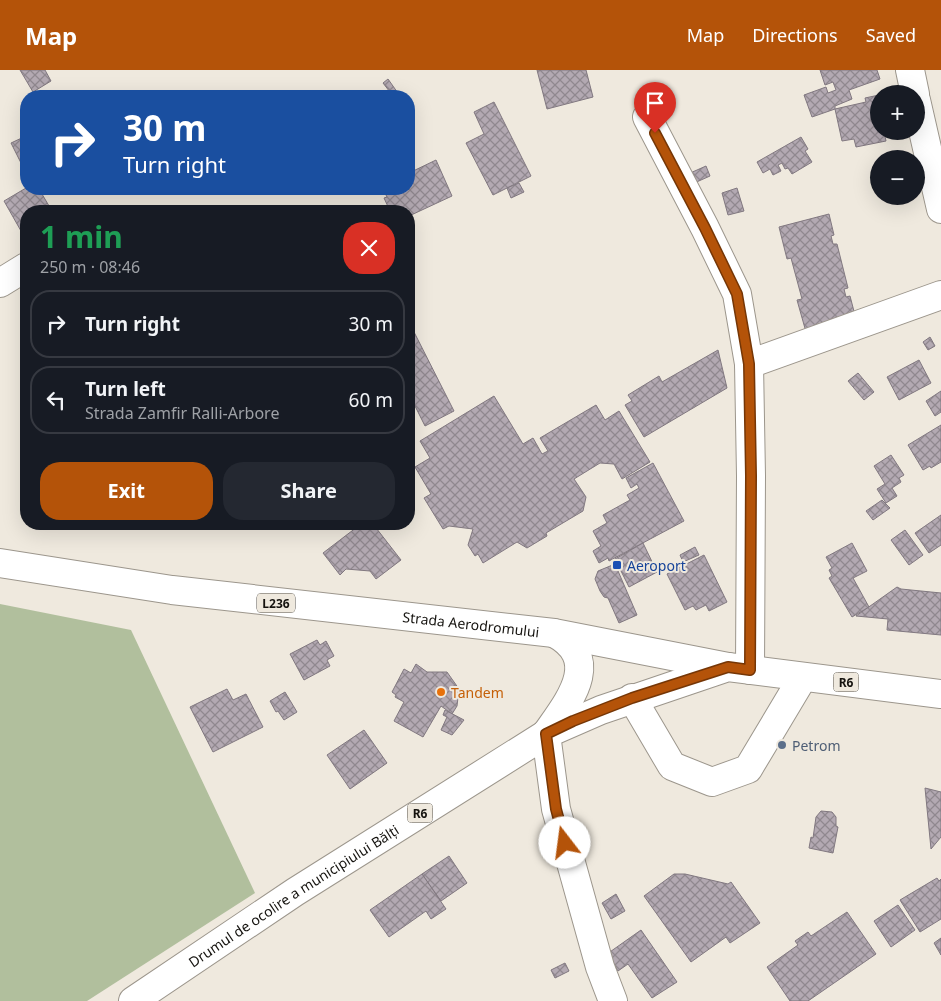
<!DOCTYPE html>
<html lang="en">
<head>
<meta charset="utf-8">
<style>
  :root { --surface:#171b24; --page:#242831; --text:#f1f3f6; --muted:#9ea1a6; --line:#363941; --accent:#b45309 }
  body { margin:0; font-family:"Noto Sans",sans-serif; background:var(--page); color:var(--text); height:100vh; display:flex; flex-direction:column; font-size:19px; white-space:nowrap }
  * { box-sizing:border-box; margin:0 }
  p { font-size:16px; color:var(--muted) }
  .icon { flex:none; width:28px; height:28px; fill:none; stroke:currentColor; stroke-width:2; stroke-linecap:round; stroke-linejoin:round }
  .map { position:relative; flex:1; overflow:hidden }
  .panel { position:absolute; left:20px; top:135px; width:395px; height:325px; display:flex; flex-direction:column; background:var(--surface); border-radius:20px; box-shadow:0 5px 20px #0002 }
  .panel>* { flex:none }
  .guide { position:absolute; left:20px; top:20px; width:395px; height:105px; border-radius:20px; box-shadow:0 5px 20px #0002; background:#1a4fa0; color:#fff; overflow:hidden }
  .buttons { position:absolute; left:870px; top:15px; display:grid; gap:10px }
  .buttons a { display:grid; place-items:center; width:55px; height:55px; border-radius:50%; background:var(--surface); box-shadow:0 5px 20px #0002; font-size:25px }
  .pin { position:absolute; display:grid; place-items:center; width:42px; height:42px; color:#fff; margin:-51px -21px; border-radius:50% 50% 50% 0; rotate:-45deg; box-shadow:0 0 5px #0007 }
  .pin .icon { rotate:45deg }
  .me { position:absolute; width:55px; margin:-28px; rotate:345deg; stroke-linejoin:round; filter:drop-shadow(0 0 4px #0008) }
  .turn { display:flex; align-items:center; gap:18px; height:105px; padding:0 20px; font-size:22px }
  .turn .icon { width:65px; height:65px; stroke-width:2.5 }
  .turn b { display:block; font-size:35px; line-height:42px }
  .round { display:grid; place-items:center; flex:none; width:52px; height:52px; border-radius:20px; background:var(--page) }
  .headline { display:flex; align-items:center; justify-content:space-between; height:85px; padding:0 20px }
  h1 { font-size:30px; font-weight:700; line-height:38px; color:#1e9e55 }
  .button { display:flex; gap:10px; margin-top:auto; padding:10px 20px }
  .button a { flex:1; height:58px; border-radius:20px; background:var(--accent); color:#fff; font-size:20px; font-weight:700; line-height:58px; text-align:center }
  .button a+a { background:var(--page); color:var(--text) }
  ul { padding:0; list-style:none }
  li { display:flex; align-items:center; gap:15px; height:68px; margin:0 10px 8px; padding:0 10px; border:2px solid var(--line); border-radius:20px }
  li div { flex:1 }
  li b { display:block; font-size:19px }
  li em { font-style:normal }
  header { display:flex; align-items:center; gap:30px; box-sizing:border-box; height:70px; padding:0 25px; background:var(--accent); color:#fff }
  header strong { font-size:24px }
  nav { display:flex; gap:28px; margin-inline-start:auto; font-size:18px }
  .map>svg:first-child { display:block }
</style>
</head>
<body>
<header>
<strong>Map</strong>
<nav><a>Map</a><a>Directions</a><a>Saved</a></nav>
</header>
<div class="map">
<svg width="941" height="931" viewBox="0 0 941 931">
  <defs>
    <pattern id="building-cross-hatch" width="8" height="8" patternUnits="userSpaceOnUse" patternTransform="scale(1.25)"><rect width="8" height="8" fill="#b3a9b2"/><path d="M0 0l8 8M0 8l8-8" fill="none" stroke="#90888f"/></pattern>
  </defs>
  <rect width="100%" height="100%" fill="#efe9de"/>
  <path fill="#b1bf9d" d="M0,534L131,560L255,823L87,931H0Z"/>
  <g fill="url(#building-cross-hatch)" stroke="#817880">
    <path d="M20,0H45L51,11L33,22Z"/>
    <path d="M537,0H586L593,27L547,39Z"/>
    <path d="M820,0H877L880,9L849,20L852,29L835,36V39L812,47L804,25L826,17L828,23L836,20L833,12L825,15Z"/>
    <path d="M388,9L400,26H393L383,13Z"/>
    <path d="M879,25V61H888L884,62L886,71L856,77L854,69L842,71L835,39L866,32L865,28Z"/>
    <path d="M494,32L531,106L493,125L466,73L484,64L474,42Z"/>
    <path d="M26,66V101H25L11,73Z"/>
    <path d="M801,67L808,79L805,81L812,92L792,104L788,98L785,99L782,93L778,95L781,101L773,105L770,99L763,103L757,92Z"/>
    <path d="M436,90L452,126L409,146V141H390L384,128L387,127L383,119H409V103Z"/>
    <path d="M706,96L710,106L692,114L688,104Z"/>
    <path d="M519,113L524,122L511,128L507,118Z"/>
    <path d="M26,118L39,119L52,141H26V158L21,161L4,131Z"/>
    <path d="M737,118L744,141L728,145L722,123Z"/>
    <path d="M829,144L834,165L831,166L833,174H837L848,218L844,219L846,227L850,226L856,249L806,262L797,230L802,229L791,188L787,189L779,157Z"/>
    <path d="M412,258L454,341L425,356L409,324V260Z"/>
    <path d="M930,267L935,276L928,280L923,272Z"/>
    <path d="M718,280L727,318L644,367L625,335L632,331L628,325L659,306L662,312Z"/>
    <path d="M919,290L931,313L899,330L887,307Z"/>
    <path d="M858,303L874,322L864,330L848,311Z"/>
    <path d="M941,321V342L935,346L926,331Z"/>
    <path d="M494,326L523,374L533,368L542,384L548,381L540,368L596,335L605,350L619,341L650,392L622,409L614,394L600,393L574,409L586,427L583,441L546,463L547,466L527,478L517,472L483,493L478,484L475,486L468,475L473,459L449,456L443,459L424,428L431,424L415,397L430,388L420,371Z"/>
    <path d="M941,355V392L931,398L930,396L923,400L908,375Z"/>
    <path d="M891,385L904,405L899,408L901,412L892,418L897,426L886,433L877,419L885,414L874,396Z"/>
    <path d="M653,393L684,451L609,491L608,488L599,493L593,481L601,476L593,461L607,453L603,445L630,430L627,425L639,418L637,414L631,418L626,408Z"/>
    <path d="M882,430L890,438L873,450L866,441Z"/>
    <path d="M941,445V475L929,483L915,463Z"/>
    <path d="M361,454H373L401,490L376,509L370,501L346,499L340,505L323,483Z"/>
    <path d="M905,460L923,485L909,495L891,470Z"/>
    <path d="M643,473L657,502L629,517L615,489Z"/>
    <path d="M852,473L867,501L853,508L869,537L852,547L829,508L832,506L829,500L832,498L826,487Z"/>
    <path d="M695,477L699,485L683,492L680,485Z"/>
    <path d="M704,485L727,532L709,541L706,535L696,540L693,536L685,540L667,504Z"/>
    <path d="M615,494L637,545L619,553L608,528L604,527L600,521L595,509L598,501Z"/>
    <path d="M897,517L901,519L941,523V565L887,560L888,549L856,546Z"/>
    <path d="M317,570L320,575L326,571L334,586L327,590L330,596L304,610L290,584Z"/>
    <path d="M416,594L427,602H447L459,619L457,636L452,644L441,636L423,667L394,651L404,632L395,627L396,625L392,622L404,599L411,603Z"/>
    <path d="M227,619L233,630L246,624L263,657L213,682L190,637Z"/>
    <path d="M285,622L297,642L284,650L278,641L276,642L270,631Z"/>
    <path d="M445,640L464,650L452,665L441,660L447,647L443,645Z"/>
    <path d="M364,660L387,693L350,719L327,685Z"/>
    <path d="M925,718L941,722V767L931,779Z"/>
    <path d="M821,741L832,742L836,747V756L838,757L833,783L809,778L811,767L813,768L816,747Z"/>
    <path d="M449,786L467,813L441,831L422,804Z"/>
    <path d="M422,804L446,839L431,849L426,841L389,867L370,840Z"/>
    <path d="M674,804H685L728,814L731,812L760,853L730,873L726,867L691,892L644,826Z"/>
    <path d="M937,808L939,811L941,809V849L920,862L900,830Z"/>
    <path d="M616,824L625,841L611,849L602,833Z"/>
    <path d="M898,835L915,860L891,877L874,851Z"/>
    <path d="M847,842L876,884L808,931H790L767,897L798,875L795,871L808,862L811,866Z"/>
    <path d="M641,860L677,912L652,928L628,894L618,901L607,884Z"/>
    <path d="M941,868V885L934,873Z"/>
    <path d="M565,893L569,901L555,908L551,900Z"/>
  </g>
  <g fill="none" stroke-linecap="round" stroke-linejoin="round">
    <g stroke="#9c968c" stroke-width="30">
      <g id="minor">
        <path d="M910,0L915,24"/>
        <path d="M916,30L941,139"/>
        <path d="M647,47L705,158L737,224L749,294L751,406L750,600"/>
        <path d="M0,213L26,197"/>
        <path d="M749,294L941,225"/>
        <path d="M632,628L672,696L712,712L748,699L803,607"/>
        <path d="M546,664L556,739L600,897L613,931"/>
      </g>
    </g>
    <g stroke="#9c968c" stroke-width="30">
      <g id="major">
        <path id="s1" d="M0,493L172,520L554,563L728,597"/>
        <path d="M546,664C568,632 604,590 554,563"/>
      </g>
    </g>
    <g stroke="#9c968c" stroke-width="30">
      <g id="highway">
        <path id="s2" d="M133,931L295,822L546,664L601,640L728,597L941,624"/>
      </g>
    </g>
    <use href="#minor" stroke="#fff" stroke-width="28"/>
    <use href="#major" stroke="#fff" stroke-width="28"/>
    <use href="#highway" stroke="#fff" stroke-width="28"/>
  </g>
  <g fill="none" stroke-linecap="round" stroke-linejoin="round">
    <g stroke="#753606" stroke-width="12">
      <path id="route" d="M565,773L556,739L546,664L573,651L632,628L728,597L750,600L751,406L749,294L737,224L705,158L655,63"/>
    </g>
    <use href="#route" stroke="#b45309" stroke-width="9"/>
  </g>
  <rect fill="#1a4fb4" stroke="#efe9de" stroke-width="2" x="612" y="490" width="10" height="10" rx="2.5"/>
  <circle fill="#e8710a" stroke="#efe9de" stroke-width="2" cx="441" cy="622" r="5"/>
  <circle fill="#5c6f8a" stroke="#efe9de" stroke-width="2" cx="782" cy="675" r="5"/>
  <g text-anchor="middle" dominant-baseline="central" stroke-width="4" stroke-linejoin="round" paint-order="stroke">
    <g fill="#efe9de" stroke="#56534d" stroke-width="1">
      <rect x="257" y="523.5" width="38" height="19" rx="4"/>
      <rect x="833.5" y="602.5" width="25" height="19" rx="4"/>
      <rect x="407.5" y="733.5" width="25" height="19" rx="4"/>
    </g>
    <g font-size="12" font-weight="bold" fill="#15130f">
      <text x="276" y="533">L236</text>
      <text x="846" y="612">R6</text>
      <text x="420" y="743">R6</text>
    </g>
    <g font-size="14" fill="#164399" stroke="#efe9de" text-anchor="start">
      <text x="627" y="495">Aeroport</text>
    </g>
    <g font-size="14" fill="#15130f" stroke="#efe9de">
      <text stroke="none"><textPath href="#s1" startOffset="475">Strada Aerodromului</textPath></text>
      <text stroke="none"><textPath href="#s2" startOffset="192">Drumul de ocolire a municipiului Bălți</textPath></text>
    </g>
    <g font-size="14" fill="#c56008" stroke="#efe9de" text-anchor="start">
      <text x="451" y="622">Tandem</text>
    </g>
    <g font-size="14" fill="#4e5e75" stroke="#efe9de" text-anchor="start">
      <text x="792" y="675">Petrom</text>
    </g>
  </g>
</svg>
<div class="buttons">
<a>+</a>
<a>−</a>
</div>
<div class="pin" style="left:655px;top:63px;background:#d93025"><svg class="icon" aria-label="arrive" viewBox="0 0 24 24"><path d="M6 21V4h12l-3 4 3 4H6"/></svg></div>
<svg class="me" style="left:565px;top:773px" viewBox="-20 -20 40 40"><circle r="19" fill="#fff"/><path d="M0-13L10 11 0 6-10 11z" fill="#b45309"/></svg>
<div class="guide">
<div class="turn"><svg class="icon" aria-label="right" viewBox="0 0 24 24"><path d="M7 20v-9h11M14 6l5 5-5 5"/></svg><div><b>30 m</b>Turn right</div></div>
</div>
<section class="panel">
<div class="headline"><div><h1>1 min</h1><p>250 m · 08:46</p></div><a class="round" style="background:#d93025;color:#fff"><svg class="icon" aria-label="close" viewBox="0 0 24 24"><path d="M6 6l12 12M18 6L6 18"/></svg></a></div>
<ul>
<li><svg class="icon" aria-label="right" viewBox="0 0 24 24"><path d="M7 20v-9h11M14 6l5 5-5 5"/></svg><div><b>Turn right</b></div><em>30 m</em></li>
<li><svg class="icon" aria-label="left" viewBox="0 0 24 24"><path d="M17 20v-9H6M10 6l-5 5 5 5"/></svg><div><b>Turn left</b><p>Strada Zamfir Ralli-Arbore</p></div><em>60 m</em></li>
</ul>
<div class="button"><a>Exit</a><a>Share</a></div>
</section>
</div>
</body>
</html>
